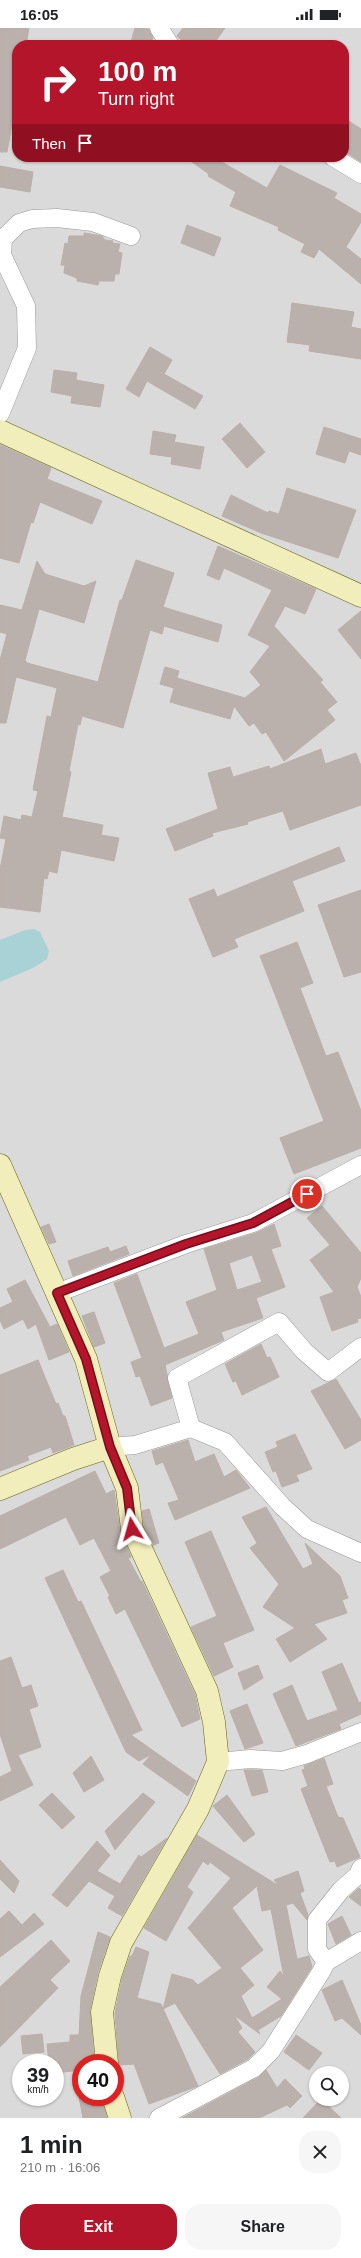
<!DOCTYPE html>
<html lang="en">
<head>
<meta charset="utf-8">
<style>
  :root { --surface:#fff; --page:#f6f6f6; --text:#202124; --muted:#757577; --accent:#b4152a }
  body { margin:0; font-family:Arial,sans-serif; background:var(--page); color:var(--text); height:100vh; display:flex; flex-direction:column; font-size:15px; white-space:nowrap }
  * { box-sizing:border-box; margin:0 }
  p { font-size:13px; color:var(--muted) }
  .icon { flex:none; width:22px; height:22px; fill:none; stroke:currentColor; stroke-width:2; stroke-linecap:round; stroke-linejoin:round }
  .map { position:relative; height:2090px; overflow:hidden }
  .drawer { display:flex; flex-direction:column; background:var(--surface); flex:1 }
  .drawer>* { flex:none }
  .top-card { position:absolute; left:12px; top:12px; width:337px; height:122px; border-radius:16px; box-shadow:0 1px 3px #0004; background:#b4152a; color:#fff; overflow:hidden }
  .fabs { position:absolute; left:309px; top:2038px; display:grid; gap:8px }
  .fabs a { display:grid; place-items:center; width:40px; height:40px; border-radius:50%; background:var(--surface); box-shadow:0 1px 3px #0004; font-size:20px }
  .speed { position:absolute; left:12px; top:2026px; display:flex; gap:8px; font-size:20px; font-weight:700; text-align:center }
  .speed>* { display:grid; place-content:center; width:52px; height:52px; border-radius:50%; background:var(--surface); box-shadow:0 1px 3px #0004; line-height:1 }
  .speed small { font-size:10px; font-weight:400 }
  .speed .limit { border:6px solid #d22; background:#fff; color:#111 }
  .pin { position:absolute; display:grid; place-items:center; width:34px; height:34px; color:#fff; margin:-17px; border:2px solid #fff; border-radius:50%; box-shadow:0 1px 4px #0007 }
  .me { position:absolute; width:44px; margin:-22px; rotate:352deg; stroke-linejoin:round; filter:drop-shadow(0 0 3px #0008) }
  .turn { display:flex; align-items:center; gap:14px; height:84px; padding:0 20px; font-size:18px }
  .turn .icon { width:52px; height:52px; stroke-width:2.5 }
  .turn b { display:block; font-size:28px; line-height:34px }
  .then { display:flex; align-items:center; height:38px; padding:0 20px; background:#0003; gap:8px; font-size:15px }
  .round { display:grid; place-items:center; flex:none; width:42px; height:42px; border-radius:16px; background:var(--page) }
  .summary { display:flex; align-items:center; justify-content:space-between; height:68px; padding:0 20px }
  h1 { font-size:24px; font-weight:700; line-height:30px }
  .action { display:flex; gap:8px; margin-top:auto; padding:8px 20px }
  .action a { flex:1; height:46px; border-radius:16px; background:var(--accent); color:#fff; font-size:16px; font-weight:700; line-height:46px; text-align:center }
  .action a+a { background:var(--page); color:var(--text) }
  .status { display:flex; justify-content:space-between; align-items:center; height:28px; padding:0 20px; background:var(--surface); direction:ltr }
  .status svg { height:11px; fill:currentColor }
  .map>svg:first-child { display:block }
</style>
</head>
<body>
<div class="status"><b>16:05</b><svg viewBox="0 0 49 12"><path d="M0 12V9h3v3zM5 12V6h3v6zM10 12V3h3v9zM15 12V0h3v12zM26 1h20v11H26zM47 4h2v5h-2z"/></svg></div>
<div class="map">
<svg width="361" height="2090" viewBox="0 0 361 2090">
  <rect width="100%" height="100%" fill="#ede8e3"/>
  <path fill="#dadada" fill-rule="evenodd" d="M0,0H361V2090H0ZM17,17H344V129H17ZM21,2035H55V2069H21ZM81,2035H115V2069H81ZM316,2045H342V2071H316Z"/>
  <path fill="#a8d2d6" d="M34,901L40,904L49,923L47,931L33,940L0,954V912L25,902Z"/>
  <g fill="#bab1ad" stroke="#bdaea7" fill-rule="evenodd">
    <path d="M0,0H29L26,17H17V67L7,124H0Z"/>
    <path d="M135,0L149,1L153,9L150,17H130Z"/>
    <path d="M183,0H225L213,17H187L177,8Z"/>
    <path d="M344,90L361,101V134L344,123Z"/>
    <path d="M185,129H213L267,160L280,137L337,165L334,170L361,186V194L346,219L361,231V256L319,221L314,230L301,224L305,216L278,202L279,199L230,178L236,164L208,148L209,146Z"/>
    <path d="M0,138L33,144L30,164L0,159Z"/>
    <path d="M187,197L221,210L214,228L181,215Z"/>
    <path d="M84,205L102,208L105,212L113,213L112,215L120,216L118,224L122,225L119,246H115L114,253H99L98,257L77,253V250L64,245L65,237H61L65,215L68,216L69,208H84Z"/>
    <path d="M292,275L354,284L351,299L361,301V331L309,323L310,317L287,314Z"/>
    <path d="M150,319L172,332L164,346L203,368L195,381L147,353L139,369L126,361Z"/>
    <path d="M54,342L77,345L76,352L104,357L100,379L71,375L72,368L51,364Z"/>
    <path d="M240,395L265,424L247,440L222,411Z"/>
    <path d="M324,399L361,411V427L349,423L345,435L316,426Z"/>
    <path d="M153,403L176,407L174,414L204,419L200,441L171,436L172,429L150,426Z"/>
    <path d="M0,417L51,440L47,451L102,473L92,496L40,474L33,495L31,494L19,535L0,530Z"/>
    <path d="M287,460L356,482L338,530L261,505L222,488L231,467L268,485L269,483L279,486Z"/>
    <path d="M218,518L316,561L305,586L285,578L274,598L323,652L320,654L337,674L327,682L335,692L284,733L266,704L262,706L254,695L249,698L234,678L230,691L170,674L177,650L245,670L261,657L250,644L270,618L248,607L272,562L224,540L219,552L207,547Z"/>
    <path d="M136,532L174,545L163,579L222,597L218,614L164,598L162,606L150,602L123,700L82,688L80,697L78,696L69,743L71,744L62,789L103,797L101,807L119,810L114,833L61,822L57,845L49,843L47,851L44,850L40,884L0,879V841L6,811L0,810L4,788L21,792L22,787L32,789L38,763L33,762L47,688L51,689L57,660L16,649L6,695H0V632L7,606L0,604V577L22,582L37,533L45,546L84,558L96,553L84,595L39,581L25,632L27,635L98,654L120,572H122Z"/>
    <path d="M361,583V631L338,602Z"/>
    <path d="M165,639L179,643L174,660L160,656Z"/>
    <path d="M321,721L325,736L356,725L361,738V777L290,802L283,783L247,794L248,796L212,805L213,808L175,823L166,801L218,781L208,745L230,739L233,749L269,738L270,741Z"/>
    <path d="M339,819L345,833L292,853L304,883L234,911L238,919L213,929L189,871L214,861L217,869Z"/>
    <path d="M361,862V944L344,949L318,877Z"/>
    <path d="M297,914L313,955L300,960L326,1028L338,1024L361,1083V1120L294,1146L280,1110L324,1093L260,928Z"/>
    <path d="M322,1178L361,1225V1250L357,1259L361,1269V1290L357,1291L358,1294L332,1303L320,1269L334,1264L310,1232L330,1217L307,1190Z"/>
    <path d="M49,1196L56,1214L49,1216L41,1199Z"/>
    <path d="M274,1196L281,1218L271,1221L285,1259L256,1270L263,1290L221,1304L224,1312L165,1337L172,1370L151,1378L140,1348L136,1349L131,1334L142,1330L114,1255L137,1246L164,1320L199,1306L186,1274L217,1262L204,1221L256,1205ZM252,1227L262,1254L237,1262L229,1235Z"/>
    <path d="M126,1218L129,1226L73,1248L68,1233L108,1219L110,1224Z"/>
    <path d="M25,1252L50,1299L57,1296L69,1324L49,1332L36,1296L28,1301L23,1291L4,1301L0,1292V1280L13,1274L7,1261Z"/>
    <path d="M94,1284L105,1315L94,1319L82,1288Z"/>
    <path d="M261,1316L267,1330L270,1329L279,1349L242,1367L236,1353L233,1354L225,1336Z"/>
    <path d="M38,1332L56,1376L58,1375L63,1388H65L74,1417L53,1425L51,1419L27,1428L29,1432L0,1443V1347Z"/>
    <path d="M336,1351L361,1392V1412L345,1421L311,1363Z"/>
    <path d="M295,1406L312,1441L296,1447L299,1453L282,1459L276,1443L273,1444L265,1424L278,1419L276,1414Z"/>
    <path d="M188,1412L195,1434L214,1426L224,1449L236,1442L250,1460L175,1492L168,1475L179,1472L163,1434L156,1437L152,1423Z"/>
    <path d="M95,1443L106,1466L114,1462L120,1503L131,1529L128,1530L141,1554L142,1553L195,1667L200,1691L182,1699L125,1581L116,1586L108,1569L110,1568L100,1549L111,1543L94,1510L80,1517L66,1489L0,1521V1488Z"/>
    <path d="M266,1479L303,1541L313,1536L305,1515L340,1548L348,1570L342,1572L347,1585L314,1596L327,1611L290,1634L276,1611L295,1600L263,1579L279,1556L250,1520L257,1515L242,1489Z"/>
    <path d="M149,1481L159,1515L153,1517L144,1498L142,1483Z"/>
    <path d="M211,1503L254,1602L223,1615L233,1639L214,1648L191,1599L217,1588L185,1514Z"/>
    <path d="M63,1542L78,1574L81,1573L142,1702L131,1707L196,1753L188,1768L143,1736L152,1726L139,1733L126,1724L45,1550Z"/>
    <path d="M11,1629L22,1660L31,1657L38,1678L29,1681L41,1719L18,1727L33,1757L0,1773V1749L12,1743L0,1706V1633Z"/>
    <path d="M342,1635L359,1675L361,1674V1686L339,1696L341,1701L296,1718L273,1666L292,1657L307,1693L338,1682L322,1644Z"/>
    <path d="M258,1637L263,1650L244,1662L238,1645Z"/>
    <path d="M247,1676L263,1715L245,1721L230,1683Z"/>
    <path d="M91,1728L104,1752L84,1764L73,1745Z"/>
    <path d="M324,1730L333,1756L326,1758L338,1789L343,1790L360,1829L337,1839L335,1833L330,1834L301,1761L308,1758L302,1742L305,1741L304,1738Z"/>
    <path d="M244,1742H262L268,1764L252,1768Z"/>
    <path d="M52,1765L75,1789L62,1801L39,1777Z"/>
    <path d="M143,1765L155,1774L115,1822L105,1803Z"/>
    <path d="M227,1767L255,1806L244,1814L213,1778Z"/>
    <path d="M197,1807L279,1858L274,1852L298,1843L304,1863L300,1865L308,1887L307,1892L293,1875L286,1877L297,1931L309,1928L312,1939L281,1988L258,2002L260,2006L234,1987L242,2000L238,2004L255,2024L248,2031L220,2046L175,1975L163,1981L172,1946L193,1952L198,1957L222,1940L188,1900L231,1850L210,1834L208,1837L203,1833L187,1859L193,1864L166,1913L144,1900ZM257,1858L262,1883L271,1881L284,1949L280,1943L267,1959L282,1971L252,1990L241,1968L254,1957L240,1940L263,1922L232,1880Z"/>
    <path d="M167,1810L122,1888L108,1880L115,1868L89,1853L67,1879L52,1867L97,1813L110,1827L97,1843L120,1856L139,1827L141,1829Z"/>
    <path d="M0,1832L19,1853L14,1865L0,1851Z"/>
    <path d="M359,1860L361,1862V1878L349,1869Z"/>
    <path d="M9,1883L22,1897L34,1885L44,1896L0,1929V1891Z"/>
    <path d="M342,1888L351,1907L336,1916L328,1896Z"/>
    <path d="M98,1904L110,1909L98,1944L90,1982L94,2031H81V2042L55,2045V2035H49L47,2016L70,2014V2007H79L81,1968Z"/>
    <path d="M51,1912L70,1933L50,1952L58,1960L0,2019V1959Z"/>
    <path d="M136,1919L149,1924L137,1970L161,1976L198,2058L149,2076L134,2036L119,2037L115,1985L122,1951L130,1928H132Z"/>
    <path d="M342,1952L361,1997V2007L342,1990L335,1993L322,1962Z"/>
    <path d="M42,2006L44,2024L23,2026L21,2008Z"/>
    <path d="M296,2007L322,2025L309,2042L284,2024Z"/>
    <path d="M266,2042L277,2060L285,2051L302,2068L290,2080L287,2077L259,2090H182L259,2049Z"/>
    <path d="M79,2069H101L107,2090H83Z"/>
    <path d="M321,2071L341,2090H303Z"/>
  </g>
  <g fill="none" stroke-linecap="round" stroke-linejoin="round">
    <g stroke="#9a9a9a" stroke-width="19">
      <g id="street">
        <path d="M159,0L170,17"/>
        <path d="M333,129L361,146"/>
        <path d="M0,386L27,320L26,278L2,227L3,211L19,195L32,191L57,190L93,194L131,208"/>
        <path d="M57,1265L186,1216L253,1195L361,1137"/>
        <path d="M191,1400L225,1414L282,1478L307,1501L361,1525"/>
        <path d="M110,1419L135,1417L191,1400L177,1350L279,1294L304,1323L328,1344L361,1319"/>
        <path d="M218,1734L250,1731L282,1733L307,1726L361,1704"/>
        <path d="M326,1934L317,1921V1892L341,1862L358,1847L361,1840"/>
        <path d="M159,2090L254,2040L271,2023L321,1944L326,1934L361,1913"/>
      </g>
    </g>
    <g stroke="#676510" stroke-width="23">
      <g id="secondary">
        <path d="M0,403L361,568"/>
        <path d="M0,1137L86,1331L110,1419L127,1460L132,1501L207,1663L214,1694L218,1734L198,1781L121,1915L110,1948L102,1984L107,2035"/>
        <path d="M0,1461L73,1431L110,1419"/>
        <path d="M113,2069L120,2090"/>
      </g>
    </g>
    <use href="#street" stroke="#fff" stroke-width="18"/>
    <use href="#secondary" stroke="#f2eebc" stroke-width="22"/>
  </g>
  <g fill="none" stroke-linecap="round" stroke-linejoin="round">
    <g stroke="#750e1b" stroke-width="10">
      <path id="route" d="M132,1501L127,1460L110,1419L86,1331L57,1265L186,1216L253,1195L307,1166"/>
    </g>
    <use href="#route" stroke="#b4152a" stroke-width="7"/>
  </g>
</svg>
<div class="fabs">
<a><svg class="icon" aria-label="search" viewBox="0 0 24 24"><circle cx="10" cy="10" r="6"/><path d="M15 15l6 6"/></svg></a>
</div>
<div class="speed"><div>39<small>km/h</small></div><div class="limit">40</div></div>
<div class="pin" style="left:307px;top:1166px;background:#d93025"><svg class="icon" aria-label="arrive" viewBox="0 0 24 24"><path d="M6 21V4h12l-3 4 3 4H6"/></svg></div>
<svg class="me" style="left:132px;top:1501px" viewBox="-20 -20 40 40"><path d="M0-17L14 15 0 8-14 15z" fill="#b4152a" stroke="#fff" stroke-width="4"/></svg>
<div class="top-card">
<div class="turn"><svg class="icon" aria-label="right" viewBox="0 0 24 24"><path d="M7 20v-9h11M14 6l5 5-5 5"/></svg><div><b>100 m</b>Turn right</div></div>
<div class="then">Then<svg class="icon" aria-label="arrive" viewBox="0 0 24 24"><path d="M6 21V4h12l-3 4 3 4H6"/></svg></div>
</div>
</div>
<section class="drawer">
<div class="summary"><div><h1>1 min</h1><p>210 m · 16:06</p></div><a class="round"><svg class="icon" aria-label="close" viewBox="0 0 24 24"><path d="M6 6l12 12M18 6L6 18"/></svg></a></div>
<div class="action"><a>Exit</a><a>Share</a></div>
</section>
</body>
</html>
